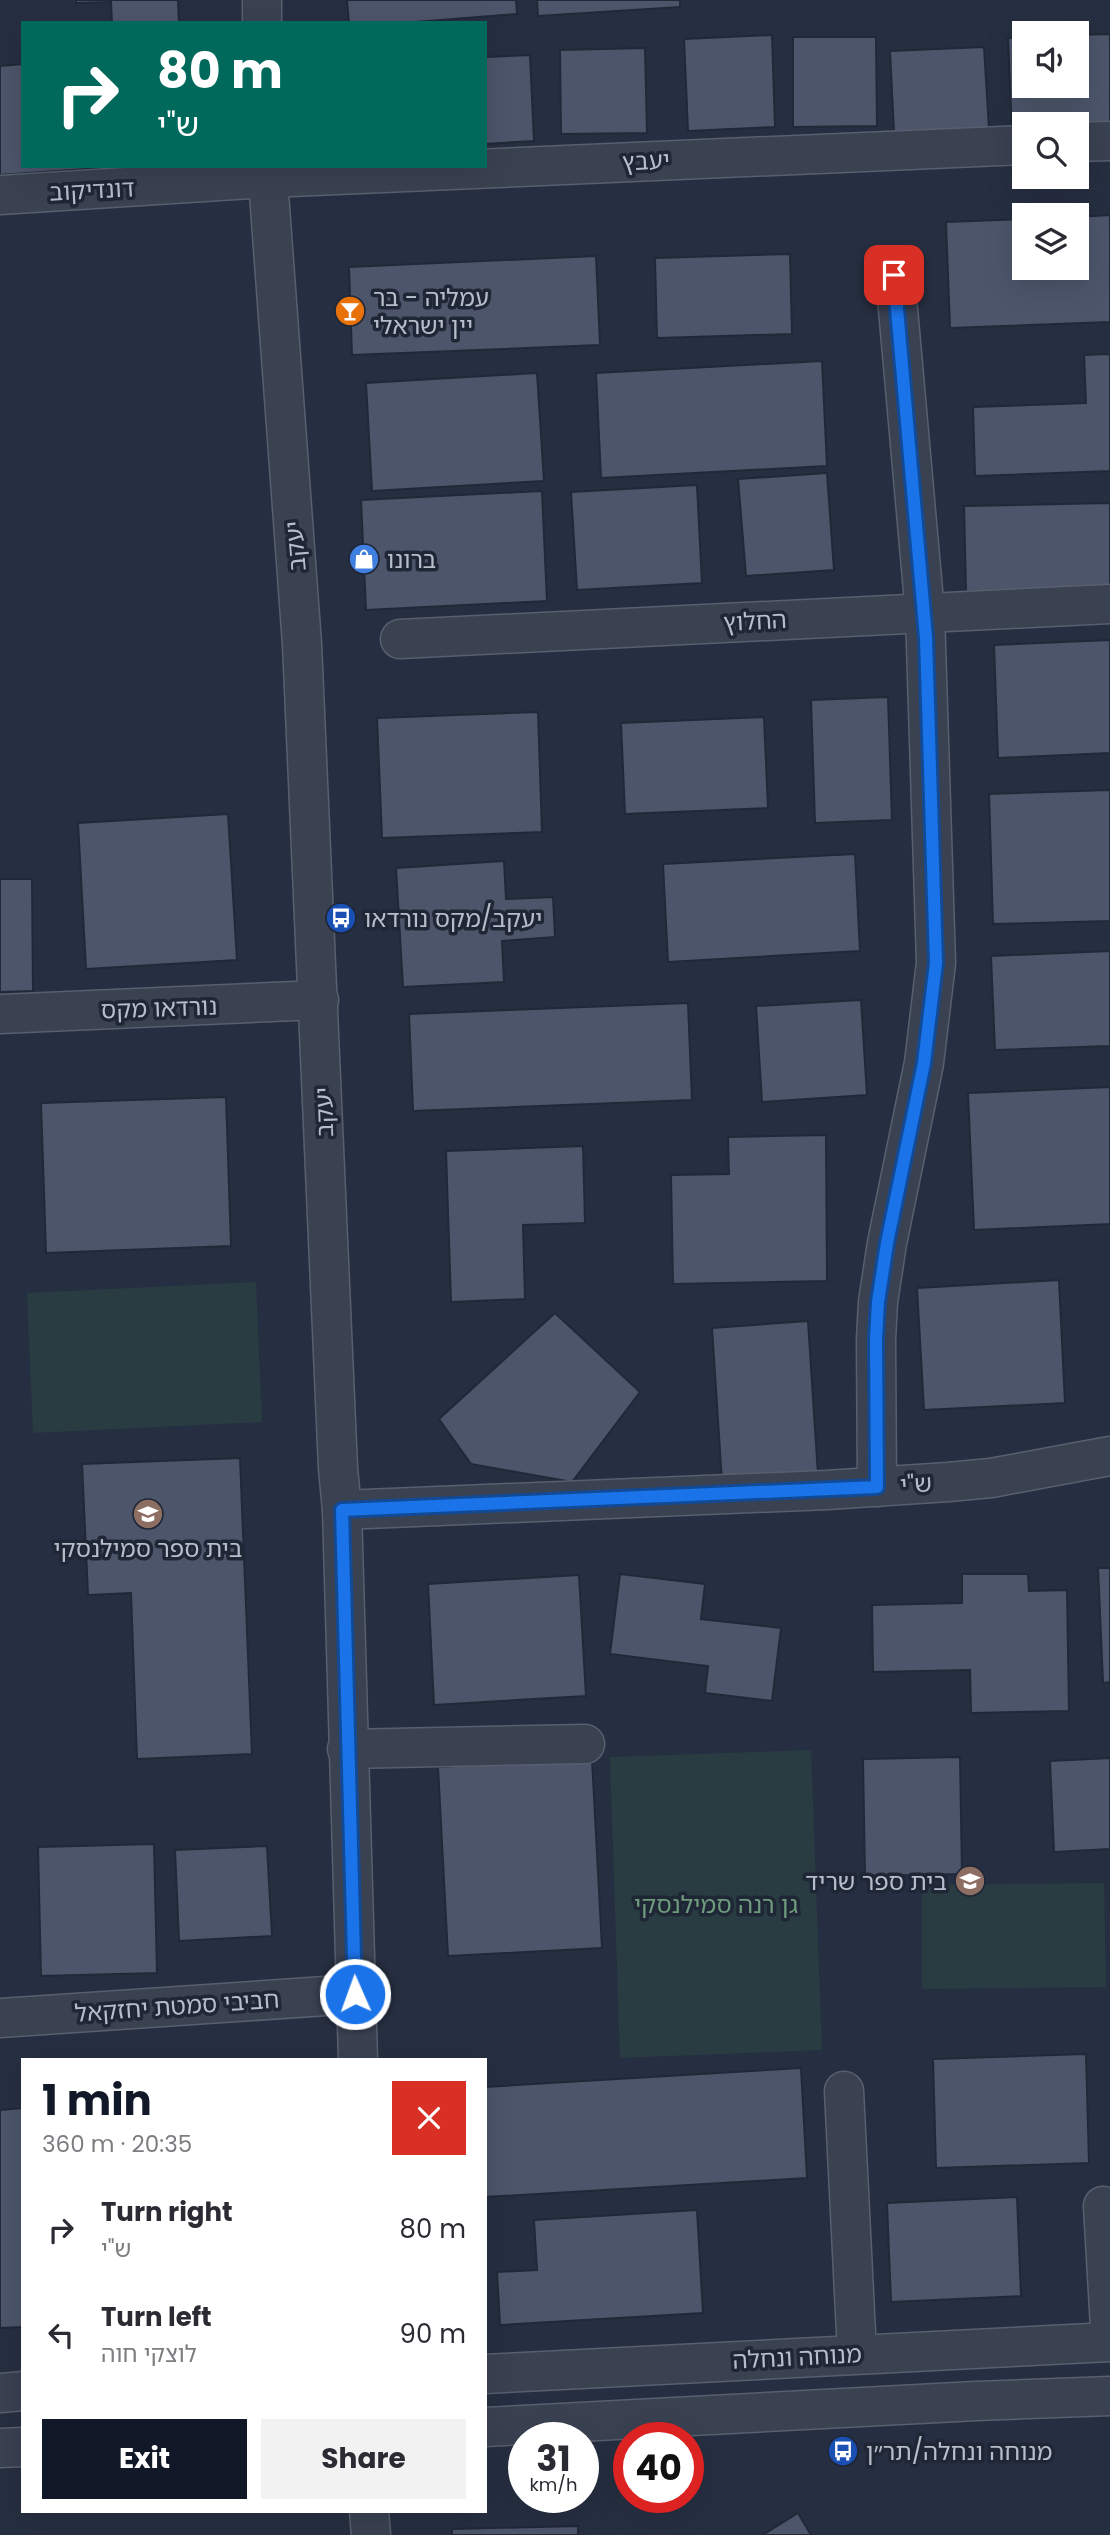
<!DOCTYPE html>
<html lang="en">
<head>
<meta charset="utf-8">
<style>
  :root { --surface:#fff; --page:#f2f2f3; --text:#2b2b33; --muted:#7c7c81; --accent:#111827 }
  body { margin:0; font-family:Poppins,"Noto Sans Hebrew",sans-serif; background:var(--page); color:var(--text); height:100vh; display:flex; flex-direction:column; font-size:26px; white-space:nowrap }
  * { box-sizing:border-box; margin:0 }
  p { font-size:23px; color:var(--muted) }
  .icon { flex:none; width:38px; height:38px; fill:none; stroke:currentColor; stroke-width:2; stroke-linecap:round; stroke-linejoin:round }
  .map { position:relative; flex:1; overflow:hidden }
  .panel { position:absolute; left:21px; top:2058px; width:466px; height:455px; display:flex; flex-direction:column; background:var(--surface); border-radius:0px; box-shadow:0 7px 28px #0002 }
  .panel>* { flex:none }
  .banner { position:absolute; left:21px; top:21px; width:466px; height:147px; border-radius:0px; box-shadow:0 7px 28px #0002; background:#00695c; color:#fff; overflow:hidden }
  .buttons { position:absolute; left:1012px; top:21px; display:grid; gap:14px }
  .buttons a { display:grid; place-items:center; width:77px; height:77px; border-radius:0px; background:var(--surface); box-shadow:0 7px 28px #0002; font-size:35px }
  .speed { position:absolute; left:508px; top:2422px; display:flex; gap:14px; font-size:35px; font-weight:700; text-align:center }
  .speed>* { display:grid; place-content:center; width:91px; height:91px; border-radius:50%; background:var(--surface); box-shadow:0 7px 28px #0002; line-height:1 }
  .speed small { font-size:18px; font-weight:400 }
  .speed .limit { border:10px solid #d22; background:#fff; color:#111 }
  .pin { position:absolute; display:grid; place-items:center; width:60px; height:60px; color:#fff; margin:-30px; border-radius:14px; box-shadow:0 4px 10px #0006 }
  .me { position:absolute; width:77px; margin:-38px; rotate:358deg; stroke-linejoin:round; filter:drop-shadow(0 0 5px #0008) }
  .turn { display:flex; align-items:center; gap:24px; height:147px; padding:0 21px; font-size:32px }
  .turn .icon { width:91px; height:91px; stroke-width:2.5 }
  .turn b { display:block; font-size:49px; line-height:60px }
  .round { display:grid; place-items:center; flex:none; width:74px; height:74px; border-radius:0px; background:var(--page) }
  .head { display:flex; align-items:center; justify-content:space-between; height:119px; padding:0 21px }
  h1 { font-size:42px; font-weight:700; line-height:52px; color:var(--accent) }
  .action { display:flex; gap:14px; margin-top:auto; padding:14px 21px }
  .action a { flex:1; height:80px; border-radius:0px; background:var(--accent); color:#fff; font-size:28px; font-weight:700; line-height:80px; text-align:center }
  .action a+a { background:var(--page); color:var(--text) }
  ul { padding:0; list-style:none }
  li { display:flex; align-items:center; gap:21px; height:105px; padding:0 21px }
  li div { flex:1 }
  li b { display:block; font-size:26px }
  li em { font-style:normal }
  .map>svg:first-child { display:block }
</style>
</head>
<body>
<div class="map">
<svg width="1110" height="2535" viewBox="0 0 1110 2535">
  <rect width="100%" height="100%" fill="#262f41"/>
  <g fill="#283c42">
    <path d="M256,1282L262,1422L33,1433L27,1293Z"/>
    <path d="M811,1750L822,2050L620,2058L610,1757Z"/>
    <path d="M1104,1883L1106,1987L922,1989V1885Z"/>
  </g>
  <g fill="#4c556a" stroke="#212838" stroke-width="2">
    <path d="M76,0H178L179,23H112L111,2L76,3Z"/>
    <path d="M347,0H516L517,14L403,23H349Z"/>
    <path d="M537,0H680V7L538,16Z"/>
    <path d="M1110,34V129L1076,124H1024V132L1012,133L1008,38L1024,37V86H1076V35Z"/>
    <path d="M772,35L775,127L688,131L684,39Z"/>
    <path d="M793,37H876L877,126L793,127Z"/>
    <path d="M984,47L989,129L894,133L890,51Z"/>
    <path d="M645,48L647,133L561,134L560,50Z"/>
    <path d="M530,55L534,141L485,144V57Z"/>
    <path d="M23,64V166H129L0,175V66Z"/>
    <path d="M1110,215V322L950,328L946,222L1024,219V268H1076V217Z"/>
    <path d="M790,254L792,334L657,338L655,258Z"/>
    <path d="M596,256L600,345L352,355L349,267Z"/>
    <path d="M1110,354V471L975,476L973,407L1086,403L1084,355Z"/>
    <path d="M822,361L827,466L601,478L596,373Z"/>
    <path d="M537,373L544,481L372,491L366,383Z"/>
    <path d="M827,473L834,570L746,576L738,479Z"/>
    <path d="M697,485L702,583L577,590L571,492Z"/>
    <path d="M542,491L547,601L366,610L361,500Z"/>
    <path d="M1110,503V589L966,592L964,506Z"/>
    <path d="M1110,640V753L998,758L994,645Z"/>
    <path d="M888,697L892,820L815,823L811,700Z"/>
    <path d="M538,712L542,832L382,838L377,718Z"/>
    <path d="M764,717L768,808L625,814L621,723Z"/>
    <path d="M1110,790V921L993,924L989,794Z"/>
    <path d="M228,814L237,960L86,969L78,823Z"/>
    <path d="M855,854L860,951L668,962L663,864Z"/>
    <path d="M504,861L506,899L553,897L555,937L502,941L504,982L403,987L396,868Z"/>
    <path d="M0,879H32L33,991L0,992Z"/>
    <path d="M1110,951V1046L995,1050L991,956Z"/>
    <path d="M861,1000L867,1095L762,1102L756,1006Z"/>
    <path d="M688,1003L692,1100L413,1111L409,1014Z"/>
    <path d="M1110,1087V1224L974,1230L968,1093Z"/>
    <path d="M226,1097L231,1246L46,1253L41,1103Z"/>
    <path d="M826,1135L827,1281L673,1284L671,1175L729,1174L728,1137Z"/>
    <path d="M583,1146L585,1223L523,1225L525,1299L451,1302L446,1151Z"/>
    <path d="M1059,1280L1065,1403L924,1410L917,1288Z"/>
    <path d="M555,1313L640,1392L572,1482L471,1464L439,1419Z"/>
    <path d="M808,1321L818,1475L722,1482L712,1328Z"/>
    <path d="M240,1458L252,1754L137,1759L131,1593L88,1595L82,1464Z"/>
    <path d="M1098,1568H1110V1682L1103,1683Z"/>
    <path d="M620,1574L705,1584L701,1619L781,1628L772,1701L705,1693L708,1666L610,1654Z"/>
    <path d="M962,1574H1028L1029,1591L1067,1590L1069,1711L971,1713L970,1670L873,1672L872,1605L962,1603Z"/>
    <path d="M579,1575L586,1696L434,1705L428,1584Z"/>
    <path d="M960,1757L962,1874L865,1876L863,1759Z"/>
    <path d="M1110,1758V1849L1054,1852L1050,1761Z"/>
    <path d="M592,1759L602,1948L448,1956L438,1767Z"/>
    <path d="M154,1844L157,1973L41,1976L38,1847Z"/>
    <path d="M267,1846L272,1936L179,1941L175,1850Z"/>
    <path d="M1086,2054L1089,2163L936,2168L933,2059Z"/>
    <path d="M801,2068L807,2178L485,2197V2087Z"/>
    <path d="M23,2108V2327L0,2328V2110Z"/>
    <path d="M1017,2197L1021,2296L891,2302L887,2203Z"/>
    <path d="M697,2210L703,2313L500,2325L497,2272L537,2270L534,2220Z"/>
    <path d="M798,2513L811,2535H762L766,2533Z"/>
    <path d="M578,2526V2535H452V2529Z"/>
  </g>
  <g fill="none" stroke-linecap="round" stroke-linejoin="round">
    <g stroke="#585f6e" stroke-width="41">
      <g id="minor">
        <path d="M262,0V23"/>
        <path d="M1076,142L1110,141"/>
        <path d="M267,166L302,644L338,1468L342,1510L358,2060"/>
        <path d="M0,195L268,178L1024,145"/>
        <path d="M400,639L1110,604"/>
        <path d="M0,1014L319,1000"/>
        <path d="M877,1487L876,1339L878,1302L887,1243L924,1063L936,963L925,613L895,275"/>
        <path d="M342,1510L827,1490L948,1482L991,1478L1110,1456"/>
        <path d="M347,1749L585,1744"/>
        <path d="M0,2018L355,1994"/>
        <path d="M844,2091L857,2353"/>
        <path d="M1103,2206L1110,2327"/>
        <path d="M485,2374L1110,2342"/>
        <path d="M0,2393L23,2391"/>
        <path d="M485,2427L976,2401L1110,2396"/>
        <path d="M0,2448L23,2447"/>
        <path d="M369,2511L371,2535"/>
      </g>
    </g>
    <use href="#minor" stroke="#3a4151" stroke-width="38"/>
  </g>
  <g fill="none" stroke-linecap="round" stroke-linejoin="round">
    <g stroke="#114b97" stroke-width="18">
      <path id="route" d="M355,1994L342,1510L877,1487L876,1339L878,1302L887,1243L924,1063L936,963L926,638L894,275"/>
    </g>
    <use href="#route" stroke="#1a73e8" stroke-width="12"/>
  </g>
  <defs>
    <g id="bar-disc" transform="scale(1.575)"><circle r="9.5" fill="#e8710a" stroke="#1f2636"/><path d="M-6-5H6L.8 .8V4.5H3.5V6h-7V4.5H-.8V.8Z" fill="#fff"/></g>
    <g id="shop-disc" transform="scale(1.575)"><circle r="9.5" fill="#3f7fe0" stroke="#1f2636"/><path d="M-5-2.5h2.3a2.7 3.5 0 0 1 5.4 0H5L5.5 6h-11ZM-1.5-2.5h3a1.5 2.3 0 0 0-3 0Z" fill="#fff"/></g>
    <g id="bus-disc" transform="scale(1.575)"><circle r="9.5" fill="#1a4fb4" stroke="#1f2636"/><path d="M-5-6H5V4H4V6H2V4H-2V6H-4V4H-5ZM-3.5-4V0h7V-4ZM-3.5 1.2v1.5H-2V1.2ZM2 1.2v1.5H3.5V1.2Z" fill="#fff"/></g>
    <g id="school-disc" transform="scale(1.575)"><circle r="9.5" fill="#8d6e63" stroke="#1f2636"/><path d="M0-5L7-2L0 1L-7-2ZM-4 1L0 2.5L4 1V4Q0 6-4 4Z" fill="#fff"/></g>
  </defs>
  <g fill-rule="evenodd">
    <use href="#bar-disc" x="350" y="311"/>
    <use href="#shop-disc" x="364" y="559"/>
    <use href="#bus-disc" x="341" y="918"/>
    <use href="#school-disc" x="148" y="1514"/>
    <use href="#school-disc" x="970" y="1881"/>
    <use href="#bus-disc" x="843" y="2451"/>
  </g>
  <g text-anchor="middle" dominant-baseline="central" stroke-width="7" stroke-linejoin="round" paint-order="stroke">
    <g font-size="24" fill="#b7bdcb" stroke="#1f2636">
      <text transform="translate(646 161) rotate(-3)">יעבץ</text>
      <text transform="translate(92 190) rotate(-3)">דונדיקוב</text>
      <text transform="translate(295 546) rotate(-95)">יעקב</text>
      <text transform="translate(755 621) rotate(-3)">החלוץ</text>
      <text transform="translate(159 1008) rotate(-2)">נורדאו מקס</text>
      <text transform="translate(324 1112) rotate(-92)">יעקב</text>
      <text transform="translate(916 1484) rotate(-4)">ש"י</text>
      <text transform="translate(177 2006) rotate(-4)">חביבי סמטת יחזקאל</text>
      <text transform="translate(797 2357) rotate(-3)">מנוחה ונחלה</text>
    </g>
    <g font-size="24" fill="#b7bdcb" stroke="#1f2636" text-anchor="start">
      <text x="373" y="297">עמליה - בר<tspan x="373" dy="28">יין ישראלי</tspan></text>
      <text x="387" y="559">ברונו</text>
      <text x="364" y="918">יעקב/מקס נורדאו</text>
      <text x="148" y="1548" text-anchor="middle">בית ספר סמילנסקי</text>
      <text x="947" y="1881" text-anchor="end">בית ספר שריד</text>
      <text x="866" y="2451">מנוחה ונחלה/תר״ן</text>
    </g>
    <g font-size="24" fill="#6e9c7d" stroke="#1f2636">
      <text x="716" y="1904">גן רנה סמילנסקי</text>
    </g>
  </g>
</svg>
<div class="buttons">
<a><svg class="icon" aria-label="sound" viewBox="0 0 24 24"><path d="M4 9h4l5-4v14l-5-4H4zM17 9q2 3 0 6"/></svg></a>
<a><svg class="icon" aria-label="search" viewBox="0 0 24 24"><circle cx="10" cy="10" r="6"/><path d="M15 15l6 6"/></svg></a>
<a><svg class="icon" aria-label="layers" viewBox="0 0 24 24"><path d="M12 4l9 5-9 5-9-5zM3 14l9 5 9-5"/></svg></a>
</div>
<div class="speed"><div>31<small>km/h</small></div><div class="limit">40</div></div>
<div class="pin" style="left:894px;top:275px;background:#d93025"><svg class="icon" aria-label="arrive" viewBox="0 0 24 24"><path d="M6 21V4h12l-3 4 3 4H6"/></svg></div>
<svg class="me" style="left:355px;top:1994px" viewBox="-20 -20 40 40"><circle r="17" fill="#1a73e8" stroke="#fff" stroke-width="3"/><path d="M0-11L8 9 0 5-8 9z" fill="#fff"/></svg>
<div class="banner">
<div class="turn"><svg class="icon" aria-label="right" viewBox="0 0 24 24"><path d="M7 20v-9h11M14 6l5 5-5 5"/></svg><div><b>80 m</b>ש&quot;י</div></div>
</div>
<section class="panel">
<div class="head"><div><h1>1 min</h1><p>360 m · 20:35</p></div><a class="round" style="background:#d93025;color:#fff"><svg class="icon" aria-label="close" viewBox="0 0 24 24"><path d="M6 6l12 12M18 6L6 18"/></svg></a></div>
<ul>
<li><svg class="icon" aria-label="right" viewBox="0 0 24 24"><path d="M7 20v-9h11M14 6l5 5-5 5"/></svg><div><b>Turn right</b><p>ש&quot;י</p></div><em>80 m</em></li>
<li><svg class="icon" aria-label="left" viewBox="0 0 24 24"><path d="M17 20v-9H6M10 6l-5 5 5 5"/></svg><div><b>Turn left</b><p>לוצקי חוה</p></div><em>90 m</em></li>
</ul>
<div class="action"><a>Exit</a><a>Share</a></div>
</section>
</div>
</body>
</html>
